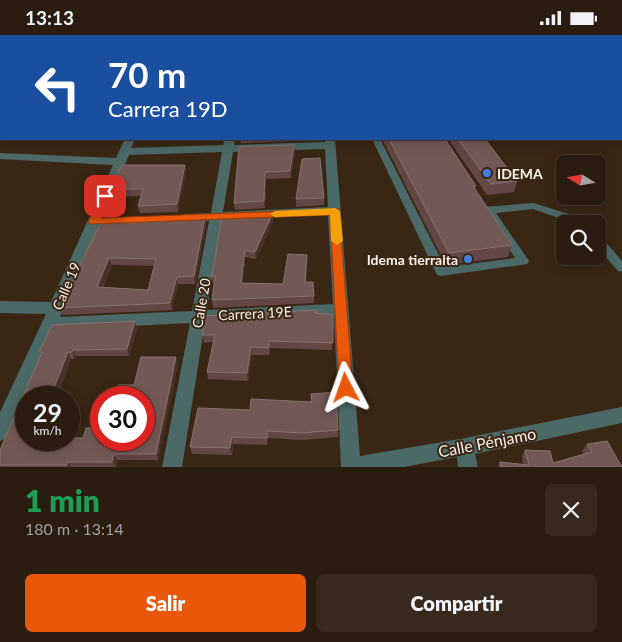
<!DOCTYPE html>
<html lang="es">
<head>
<meta charset="utf-8">
<style>
  :root { --surface:#2b1c10; --page:#37291e; --text:#f1f3f6; --muted:#a6a19f; --line:#473a30; --accent:#ea580c }
  body { margin:0; font-family:Lato,sans-serif; background:var(--page); color:var(--text); height:100vh; display:flex; flex-direction:column; font-size:19px; white-space:nowrap }
  * { box-sizing:border-box; margin:0 }
  p { font-size:16px; color:var(--muted) }
  .icon { flex:none; width:28px; height:28px; fill:none; stroke:currentColor; stroke-width:2; stroke-linecap:round; stroke-linejoin:round }
  .map { position:relative; height:432px; overflow:hidden }
  .panel { display:flex; flex-direction:column; background:var(--surface); flex:1 }
  .panel>* { flex:none }
  .hud { position:absolute; left:0px; top:0px; width:622px; height:105px; box-shadow:0 2px 12px #0003,0 0 0 1px var(--line); background:#1a4fa0; color:#fff; overflow:hidden }
  .needle { width:32px; rotate:281deg }
  .controls { position:absolute; left:556px; top:120px; display:grid; gap:10px }
  .controls a { display:grid; place-items:center; width:50px; height:50px; border-radius:8px; background:var(--surface); box-shadow:0 2px 12px #0003,0 0 0 1px var(--line); font-size:25px }
  .speed { position:absolute; left:15px; top:351px; display:flex; gap:10px; font-size:25px; font-weight:700; text-align:center }
  .speed>* { display:grid; place-content:center; width:65px; height:65px; border-radius:50%; background:var(--surface); box-shadow:0 2px 12px #0003,0 0 0 1px var(--line); line-height:1 }
  .speed small { font-size:12px; font-weight:400 }
  .speed .limit { border:8px solid #d22; background:#fff; color:#111 }
  .pin { position:absolute; display:grid; place-items:center; width:42px; height:42px; color:#fff; margin:-21px; border-radius:10px; box-shadow:0 2px 8px #0006 }
  .me { position:absolute; width:55px; margin:-28px; rotate:356deg; stroke-linejoin:round; filter:drop-shadow(0 0 4px #0008) }
  .turn { display:flex; align-items:center; gap:18px; height:105px; padding:0 25px; font-size:22px }
  .turn .icon { width:65px; height:65px; stroke-width:2.5 }
  .turn b { display:block; font-size:35px; line-height:42px }
  .round { display:grid; place-items:center; flex:none; width:52px; height:52px; border-radius:8px; background:var(--page) }
  .headline { display:flex; align-items:center; justify-content:space-between; height:85px; padding:0 25px }
  h1 { font-size:30px; font-weight:800; line-height:38px; color:#1e9e55 }
  .button { display:flex; gap:10px; margin-top:auto; padding:10px 25px }
  .button a { flex:1; height:58px; border-radius:8px; background:var(--accent); color:#fff; font-size:20px; font-weight:800; line-height:58px; text-align:center }
  .button a+a { background:var(--page); color:var(--text) }
  .status { display:flex; justify-content:space-between; align-items:center; height:35px; padding:0 25px; background:var(--surface); direction:ltr }
  .status svg { height:14px; fill:currentColor }
  .map>svg:first-child { display:block }
</style>
</head>
<body>
<div class="status"><b>13:13</b><svg viewBox="0 0 49 12"><path d="M0 12V9h3v3zM5 12V6h3v6zM10 12V3h3v9zM15 12V0h3v12zM26 1h20v11H26zM47 4h2v5h-2z"/></svg></div>
<div class="map">
<svg width="622" height="432" viewBox="0 0 622 432">
  <rect width="100%" height="100%" fill="#392615"/>
  <g fill="none" stroke-linecap="round" stroke-linejoin="round">
    <g stroke="#827365" stroke-width="2" stroke-dasharray="4 2" stroke-linecap="butt">
      <path d="M462,0L467,1"/>
      <path d="M502,0L504,1"/>
    </g>
    <g fill="#4b6966" fill-rule="evenodd">
      <path d="M372,104H380L445,232L515,223L484,176V172L533,168L582,183L587,189H576L533,174L496,178L527,223L529,226L527,229L441,241L437,240Z"/>
      <path d="M598,202L602,203L622,226V237L618,236L598,213Z"/>
    </g>
    <g fill="#4b6966" fill-rule="evenodd">
      <path d="M1,30V36L0,37V31Z"/>
      <rect x="0" y="63" width="1" height="6"/>
      <path d="M125,104H135L131,113L223,110L225,104H235L234,110L325,107V104H335L360,421L465,403L622,372V388L475,419L478,432H458L457,422L404,432H341L334,280L205,287L182,432H162L190,288L54,295L7,403L0,406V377L46,279L0,278V266L51,267L113,130L0,124V118L116,123ZM325,114L328,172L223,177L233,117ZM222,117L211,178L184,179L178,183L184,187L209,186L192,276L60,282L129,120ZM328,180L333,269L207,275L222,185Z"/>
    </g>
  </g>
  <g fill="#624744" fill-rule="evenodd">
    <path d="M240,104H297L296,106L241,108Z"/>
    <path d="M382,104H445L476,151L475,155L512,210L508,222L446,230Z"/>
    <path d="M448,104H485L517,146L514,157L487,160Z"/>
    <path d="M294,110L295,117L291,143L266,144L265,173L235,175L234,168L239,112Z"/>
    <path d="M185,130L186,137L178,177L140,178L138,171L141,161L113,162L111,154Z"/>
    <path d="M324,163V170L296,172V164Z"/>
    <path d="M272,180L273,187L256,224L245,222L243,248L283,249L307,227L306,247L314,261V268L213,273L212,265L214,249H213L212,241Z"/>
    <path d="M205,182L206,190L195,249H178L172,275L63,280L59,273L102,185ZM112,230L154,231L148,255L103,252Z"/>
    <path d="M316,278L333,280L332,315L270,313L269,320H252L248,346L208,344L207,337L213,307L204,308L202,300Z"/>
    <path d="M137,293L129,321H76L75,324H71L60,354L63,359L62,362H26V405H101L134,350L178,328L158,425H117L116,432H0V415L41,320L39,317Z"/>
    <path d="M311,359L338,395V402L302,405L268,403L267,410L233,409L232,420L192,419L190,412L250,375L311,367Z"/>
    <path d="M587,409L622,432H498L500,427L523,430L522,421L525,415L553,428L584,419L582,416Z"/>
  </g>
  <g fill="#4a322a">
    <path d="M294,110L295,117L291,143L290,136Z"/>
    <path d="M185,130L186,137L178,177L177,169Z"/>
    <path d="M265,137L266,144L265,173L264,166Z"/>
    <path d="M272,180L273,187L256,224L255,217Z"/>
    <path d="M205,182L206,190L195,249L194,241Z"/>
    <path d="M245,215V222L242,256L241,248Z"/>
    <path d="M109,223L112,230L100,259L97,252Z"/>
    <path d="M177,242L178,249L172,275L170,268Z"/>
    <path d="M135,286L137,293L129,321L127,314Z"/>
    <path d="M251,312L252,320L248,346L247,338Z"/>
    <path d="M73,315L76,321L75,324L72,317Z"/>
    <path d="M68,317L71,324L60,354L63,359L62,362H56L54,353Z"/>
    <path d="M176,322L178,328L158,425L156,419Z"/>
    <path d="M232,402L233,409L232,420L230,413Z"/>
    <path d="M114,419L117,425L116,432L112,427Z"/>
    <path d="M68,427L71,432H68L67,430Z"/>
  </g>
  <g fill="#725956" stroke="#88726d" fill-rule="evenodd">
    <path d="M389,104H445L476,151H473L512,210L449,218Z"/>
    <path d="M458,104H485L517,146L491,149Z"/>
    <path d="M294,110L290,136L265,137L264,166L234,168L239,112Z"/>
    <path d="M320,123L324,163L296,164L302,124Z"/>
    <path d="M122,130H185L177,169L138,171L143,154H111Z"/>
    <path d="M264,177L272,180L255,217L245,215L241,248L283,249L288,219L307,220L305,247H313L314,261L212,265L215,241H212L222,182H233V179Z"/>
    <path d="M205,182L194,241L177,242L170,268L59,273L102,185ZM109,223L156,224L148,255L97,252Z"/>
    <path d="M316,275V278L333,280V308L269,306L268,313L251,312L247,338L207,337L215,300H202L205,281Z"/>
    <path d="M135,286L127,314L73,315L72,317H68L54,353H59L56,362H26V405H69V403H83L86,393H101V405H144V362H115L118,350H134L141,322H176L156,419H114L112,427H68L67,430H0V415L42,317H39L52,290Z"/>
    <path d="M336,357L338,395L302,398L267,396V403L232,402L230,413L190,412L198,373L250,375L251,364L312,367L311,359Z"/>
    <path d="M607,406L622,432H501L500,427L529,430L525,415L550,416L553,428L592,417L587,409Z"/>
  </g>
  <path fill="#ea580c" stroke="#983908" d="M105,157L110,161L101,183L339,174L353,353L351,357L346,359L341,357L339,353L330,180L90,189L88,187L100,161Z"/>
  <path fill="#f59e0b" d="M335,173L340,176L343,206L337,210L331,206L330,180L275,182L270,179L275,176Z"/>
  <g fill="#3f7fe0" stroke="#392615" stroke-width="2">
    <circle cx="487" cy="138" r="5"/>
    <circle cx="468" cy="224" r="5"/>
  </g>
  <g text-anchor="middle" dominant-baseline="central" stroke-width="4" stroke-linejoin="round" paint-order="stroke">
    <g font-size="14" font-weight="bold" fill="#fdf3ea" stroke="#392615" text-anchor="start">
      <text x="497" y="138">IDEMA</text>
      <text x="458" y="224" text-anchor="end">Idema tierralta</text>
    </g>
    <g font-size="14" fill="#fdf3ea" stroke="#392615">
      <text transform="translate(66 251) rotate(-67)">Calle 19</text>
      <text transform="translate(201 268) rotate(-80)">Calle 20</text>
      <text transform="translate(255 278) rotate(-3)">Carrera 19E</text>
    </g>
    <g font-size="16" fill="#fdf3ea" stroke="#392615">
      <text transform="translate(487 407) rotate(-11)">Calle Pénjamo</text>
    </g>
  </g>
</svg>
<div class="controls">
<a><svg class="needle" viewBox="-14 -14 28 28"><path d="M0-13l5 13h-10z" fill="#e53935"/><path d="M0 13l5-13h-10z" fill="#a6a19f"/></svg></a>
<a><svg class="icon" aria-label="search" viewBox="0 0 24 24"><circle cx="10" cy="10" r="6"/><path d="M15 15l6 6"/></svg></a>
</div>
<div class="speed"><div>29<small>km/h</small></div><div class="limit">30</div></div>
<div class="pin" style="left:105px;top:161px;background:#d93025"><svg class="icon" aria-label="arrive" viewBox="0 0 24 24"><path d="M6 21V4h12l-3 4 3 4H6"/></svg></div>
<svg class="me" style="left:346px;top:353px" viewBox="-20 -20 40 40"><path d="M0-17L14 15 0 8-14 15z" fill="#ea580c" stroke="#fff" stroke-width="4"/></svg>
<div class="hud">
<div class="turn"><svg class="icon" aria-label="left" viewBox="0 0 24 24"><path d="M17 20v-9H6M10 6l-5 5 5 5"/></svg><div><b>70 m</b>Carrera 19D</div></div>
</div>
</div>
<section class="panel">
<div class="headline"><div><h1>1 min</h1><p>180 m · 13:14</p></div><a class="round"><svg class="icon" aria-label="close" viewBox="0 0 24 24"><path d="M6 6l12 12M18 6L6 18"/></svg></a></div>
<div class="button"><a>Salir</a><a>Compartir</a></div>
</section>
</body>
</html>
